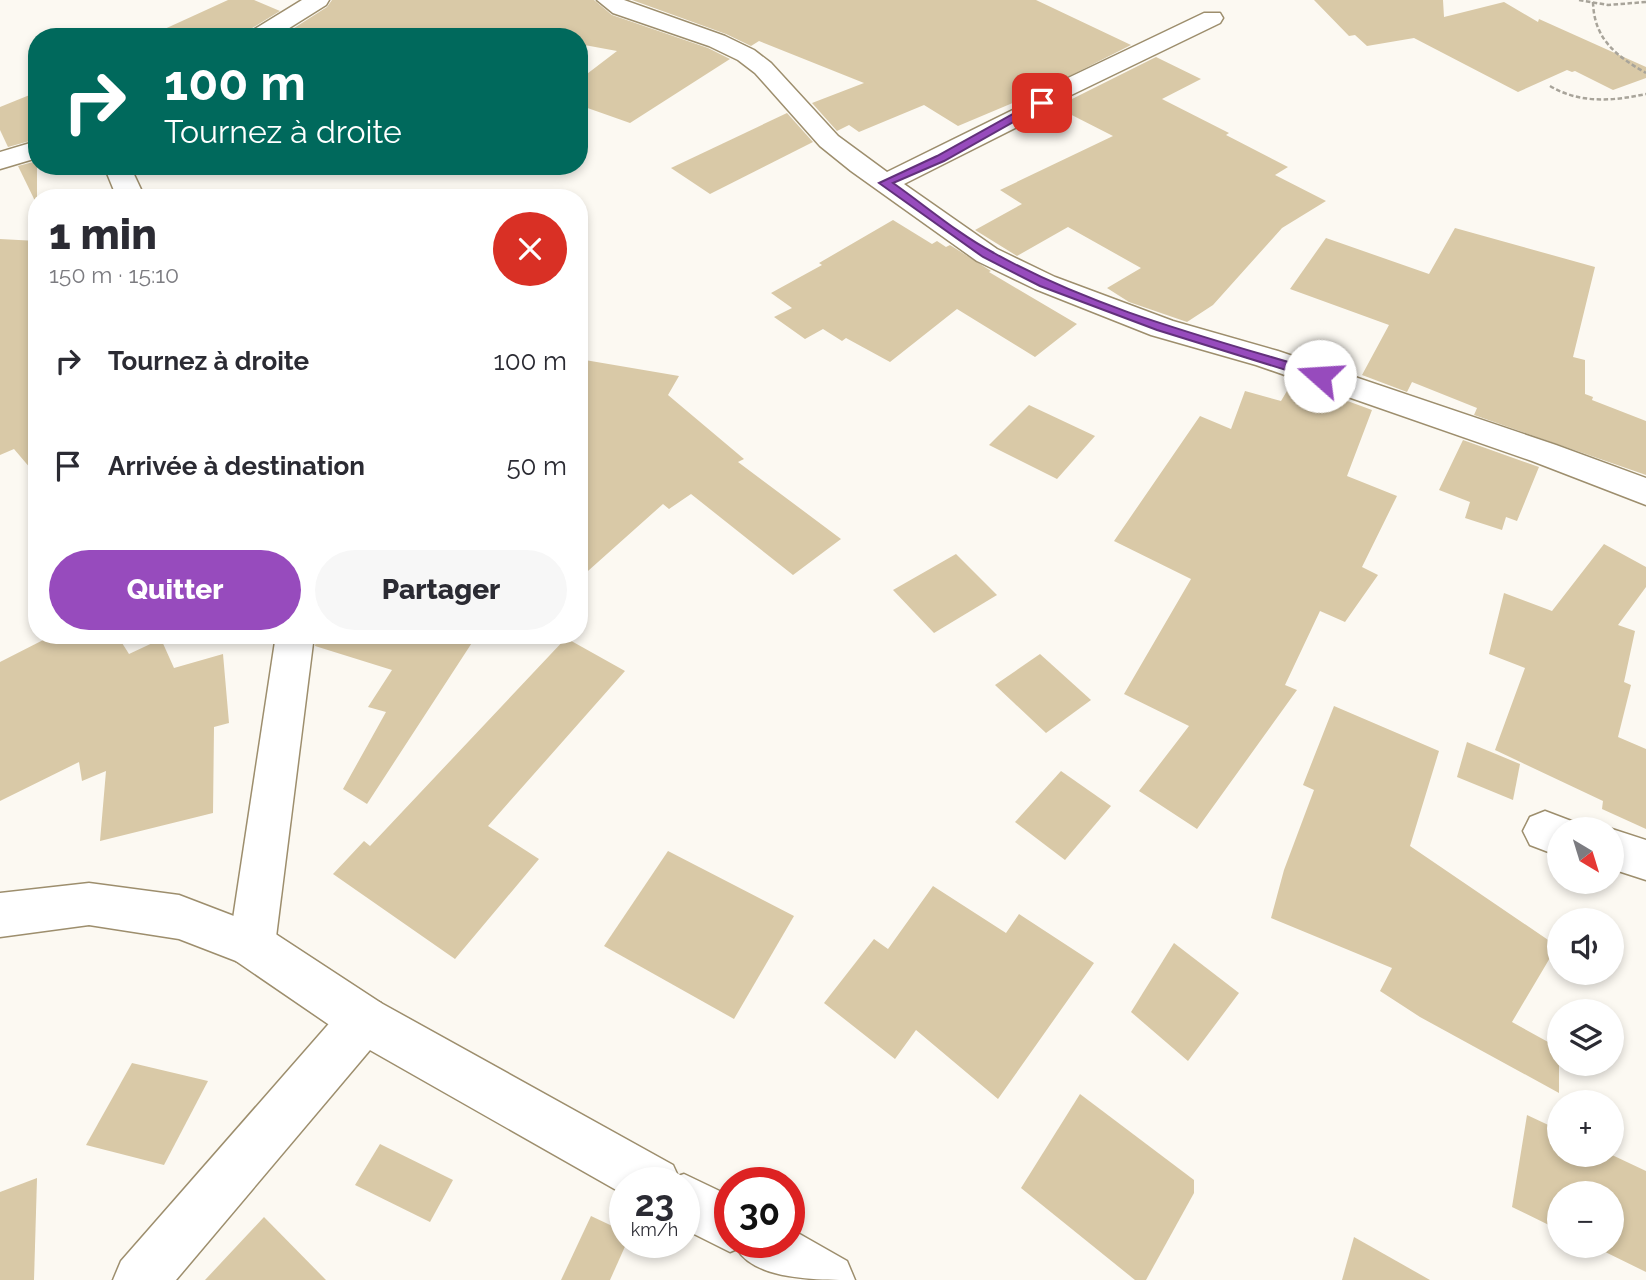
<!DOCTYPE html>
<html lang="fr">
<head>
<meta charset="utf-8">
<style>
  :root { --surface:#fff; --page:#f7f7f7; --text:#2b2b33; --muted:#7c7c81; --accent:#974bbd }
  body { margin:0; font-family:Raleway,sans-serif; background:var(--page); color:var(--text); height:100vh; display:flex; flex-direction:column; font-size:26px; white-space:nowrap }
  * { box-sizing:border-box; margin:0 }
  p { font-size:23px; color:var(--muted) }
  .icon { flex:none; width:38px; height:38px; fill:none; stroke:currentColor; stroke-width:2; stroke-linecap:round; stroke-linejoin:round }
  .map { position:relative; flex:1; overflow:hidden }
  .details { position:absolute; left:28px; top:189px; width:560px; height:455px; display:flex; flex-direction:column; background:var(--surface); border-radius:28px; box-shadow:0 4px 10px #0003 }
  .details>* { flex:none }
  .guide { position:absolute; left:28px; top:28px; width:560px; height:147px; border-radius:28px; box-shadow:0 4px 10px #0003; background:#00695c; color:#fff; overflow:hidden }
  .needle { width:46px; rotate:142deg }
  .tools { position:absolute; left:1547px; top:817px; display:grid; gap:14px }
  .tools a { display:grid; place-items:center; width:77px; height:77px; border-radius:50%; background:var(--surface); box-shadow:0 4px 10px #0003; font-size:35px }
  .speed { position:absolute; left:609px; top:1167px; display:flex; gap:14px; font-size:35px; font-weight:700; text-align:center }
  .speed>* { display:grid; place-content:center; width:91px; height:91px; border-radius:50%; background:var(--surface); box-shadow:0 4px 10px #0003; line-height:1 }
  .speed small { font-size:18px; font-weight:400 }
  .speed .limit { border:10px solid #d22; background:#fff; color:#111 }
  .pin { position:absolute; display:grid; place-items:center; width:60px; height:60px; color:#fff; margin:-30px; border-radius:14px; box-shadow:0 4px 10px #0006 }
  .me { position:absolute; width:77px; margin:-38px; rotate:289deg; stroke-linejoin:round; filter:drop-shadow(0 0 5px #0008) }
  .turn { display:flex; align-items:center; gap:24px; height:147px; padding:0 21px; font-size:32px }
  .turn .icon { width:91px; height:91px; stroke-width:2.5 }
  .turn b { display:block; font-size:49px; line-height:60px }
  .round { display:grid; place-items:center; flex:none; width:74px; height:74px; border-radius:37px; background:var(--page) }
  .head { display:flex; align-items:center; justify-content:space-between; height:119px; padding:0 21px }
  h1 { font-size:42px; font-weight:800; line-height:52px }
  .primary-button { display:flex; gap:14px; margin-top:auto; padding:14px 21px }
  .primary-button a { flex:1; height:80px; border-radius:42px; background:var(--accent); color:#fff; font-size:28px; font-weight:800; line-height:80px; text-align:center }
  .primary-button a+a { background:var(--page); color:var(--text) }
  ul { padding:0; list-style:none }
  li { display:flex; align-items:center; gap:21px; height:105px; padding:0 21px }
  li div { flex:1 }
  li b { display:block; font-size:26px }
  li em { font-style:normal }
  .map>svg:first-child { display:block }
</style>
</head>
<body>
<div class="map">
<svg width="1646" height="1280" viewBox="0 0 1646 1280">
  <rect width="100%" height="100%" fill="#fcf9f2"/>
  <g fill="#d9c9a7">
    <path d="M228,0H254L280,11L249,30L245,37H147Z"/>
    <path d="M332,0H594L612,15L708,48L730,59L630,123L579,105V80L617,51L579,44V37H280L327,7Z"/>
    <path d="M632,0H1036L1131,45L1032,95L958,126L924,105L859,132L849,125L837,131L812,103L864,83L759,41L751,46L726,34Z"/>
    <path d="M1314,0H1443L1444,17L1504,2L1538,22L1539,19L1646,67V78L1613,90L1575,71L1572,72L1567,70L1518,92L1414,38L1367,46L1355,35L1349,36Z"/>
    <path d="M1156,57L1201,79L1162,99L1229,133L1226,135L1288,167L1275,175L1326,201L1282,228L1213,305L1187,322L1129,302L1107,288L1141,268L1068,227L1017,256L975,230L1022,204L1000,190L1113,136L1056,107Z"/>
    <path d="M37,92V139L8,147L0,130V107Z"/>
    <path d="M787,113L813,142L710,194L671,168Z"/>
    <path d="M37,161V205L18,166Z"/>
    <path d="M893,220L932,244L937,241L946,247L950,245L991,271L989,272L1077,324L1035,357L957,309L890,362L846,338L842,341L823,329L805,339L774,317L792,308L771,293L822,265L819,263Z"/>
    <path d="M1455,228L1595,267L1573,357L1585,360V394L1593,397L1592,400L1646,421V475L1474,415L1477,408L1412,382L1407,392L1362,375L1389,325L1290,289L1326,238L1429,274Z"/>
    <path d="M0,239L37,241V476L14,449L0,455Z"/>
    <path d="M579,359L679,376L668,395L744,459L738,462L841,539L793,575L691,494L669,509L663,504L579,579Z"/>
    <path d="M1293,381L1372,410L1347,476L1397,496L1362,567L1378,575L1345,622L1320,611L1285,685L1297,690L1197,829L1139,791L1189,726L1124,694L1191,579L1114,541L1200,416L1231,429L1245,391L1281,401Z"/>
    <path d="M1029,405L1095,436L1057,479L989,445Z"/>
    <path d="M1463,440L1539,467L1517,521L1506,517L1502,530L1465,518L1470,502L1439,490Z"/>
    <path d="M1604,544L1646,567V587L1618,625L1635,631L1624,682L1631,685L1618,737L1646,749V829L1602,809L1603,801L1495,750L1525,668L1489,654L1504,593L1552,611Z"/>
    <path d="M956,554L997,595L934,633L893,590Z"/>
    <path d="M53,635H117L129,654L161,639L174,668L223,654L229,723L214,727L213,813L100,841L106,771L82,781L79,762L0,801V662Z"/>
    <path d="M317,635H477L367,804L343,789L386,712L368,707L392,670L315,646Z"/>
    <path d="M566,638L625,671L488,826L539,859L455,959L333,874L364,841L370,846Z"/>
    <path d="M1040,654L1091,700L1046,733L995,685Z"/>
    <path d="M1334,706L1439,751L1410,846L1557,946L1512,1022L1559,1048V1093L1420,1017L1380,991L1392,968L1271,918L1284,870L1314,790L1303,785Z"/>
    <path d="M1467,742L1520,764L1513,800L1457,777Z"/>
    <path d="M1061,771L1111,806L1065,860L1015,822Z"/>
    <path d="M668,851L794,916L734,1019L604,946Z"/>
    <path d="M933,886L1006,933L1019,914L1094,963L998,1099L916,1030L895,1059L824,1003L874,939L888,949Z"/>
    <path d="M1174,943L1239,993L1188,1061L1131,1012Z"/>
    <path d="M132,1063L208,1081L164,1165L86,1145Z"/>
    <path d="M1080,1094L1194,1180V1193L1146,1280H1135L1021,1188Z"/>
    <path d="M1527,1115L1559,1130V1155H1612L1646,1171V1272L1593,1246H1612V1194H1559V1230L1512,1207Z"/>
    <path d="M380,1144L453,1180L430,1222L355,1185Z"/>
    <path d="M37,1178L34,1280H0V1192Z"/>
    <path d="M591,1216L625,1232L627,1242L610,1280H561Z"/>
    <path d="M264,1217L326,1280H205Z"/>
    <path d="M1354,1237L1430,1280H1342Z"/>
  </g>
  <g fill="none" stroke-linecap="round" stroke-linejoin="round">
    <g stroke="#9d8e6d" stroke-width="3">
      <g id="minor">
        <path d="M302,0H329L326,5L275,37H247L250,32Z"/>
        <path d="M597,0H624L725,36L754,50L771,63L838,136L887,172L1021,106L1045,89L1204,13H1220L1223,18L1220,23L1063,99L1039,116L904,184L997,249L1055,277L1173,321L1278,351L1556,445L1646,478V505L1532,461L1256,365L1151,335L1035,289L977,261L851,171L820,146L755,73L738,60L709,46L613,13Z"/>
        <path d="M37,141V158L0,169V152Z"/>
        <path d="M104,166H130L145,198H117Z"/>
        <path d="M276,635H314L275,945L268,961L252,967L236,961L229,945Z"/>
        <path d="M1545,811L1574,822L1578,830H1559V856L1530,845L1523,831L1530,817Z"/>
        <path d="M1612,829L1646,840V880L1612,869Z"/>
        <path d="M364,996L381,1003L388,1020L381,1037L176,1280H113L121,1261L347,1003Z"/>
      </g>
    </g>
    <g stroke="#9d8e6d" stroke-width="3">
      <path id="tertiary" d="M89,883L179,895L268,929L381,1003L673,1165L678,1176L684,1174L730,1196V1242H789V1228L847,1261L855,1280C818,1280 755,1280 737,1249L730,1252L684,1229V1183H625V1195L347,1037L236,961L179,939L89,925L0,937V893Z"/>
    </g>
    <g stroke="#a8a49a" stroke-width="2.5" stroke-dasharray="4.5 2.5" stroke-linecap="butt">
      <path d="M1579,0L1608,5L1646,2"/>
      <path d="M1593,2C1594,39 1616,56 1646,73"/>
      <path d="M1550,86C1580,104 1613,101 1646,94"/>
    </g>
    <use href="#minor" fill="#fff" fill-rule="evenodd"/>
    <use href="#tertiary" fill="#fff" fill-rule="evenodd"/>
  </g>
  <path fill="#974bbd" stroke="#62317b" stroke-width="2" d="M1038,100L1047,103L944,161L893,183C926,206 958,234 994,253C1096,310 1213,339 1325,373V379H1315L1157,330L1040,286L983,257L879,183L937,156Z"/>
</svg>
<div class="tools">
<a><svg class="needle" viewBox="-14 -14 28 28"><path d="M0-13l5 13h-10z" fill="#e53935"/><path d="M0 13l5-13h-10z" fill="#7c7c81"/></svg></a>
<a><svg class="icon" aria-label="sound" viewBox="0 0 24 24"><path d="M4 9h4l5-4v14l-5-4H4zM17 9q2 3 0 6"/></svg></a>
<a><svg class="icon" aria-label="layers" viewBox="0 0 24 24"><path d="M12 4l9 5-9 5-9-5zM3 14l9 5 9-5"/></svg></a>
<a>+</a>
<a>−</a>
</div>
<div class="speed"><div>23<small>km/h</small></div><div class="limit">30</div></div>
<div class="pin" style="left:1042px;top:103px;background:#d93025"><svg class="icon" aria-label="arrive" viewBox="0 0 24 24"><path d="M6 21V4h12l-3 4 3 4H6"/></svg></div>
<svg class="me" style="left:1320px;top:376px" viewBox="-20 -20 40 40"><circle r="19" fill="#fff"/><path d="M0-13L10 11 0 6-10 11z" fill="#974bbd"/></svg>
<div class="guide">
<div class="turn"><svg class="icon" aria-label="right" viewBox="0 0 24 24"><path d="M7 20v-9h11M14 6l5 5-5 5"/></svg><div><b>100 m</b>Tournez à droite</div></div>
</div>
<section class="details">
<div class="head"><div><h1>1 min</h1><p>150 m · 15:10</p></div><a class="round" style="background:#d93025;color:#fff"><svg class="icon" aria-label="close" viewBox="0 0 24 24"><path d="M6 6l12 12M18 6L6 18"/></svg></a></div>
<ul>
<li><svg class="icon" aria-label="right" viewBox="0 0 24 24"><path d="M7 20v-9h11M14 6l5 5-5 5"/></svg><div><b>Tournez à droite</b></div><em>100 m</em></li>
<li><svg class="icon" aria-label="arrive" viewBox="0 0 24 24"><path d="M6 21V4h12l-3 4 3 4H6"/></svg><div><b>Arrivée à destination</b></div><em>50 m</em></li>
</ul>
<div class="primary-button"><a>Quitter</a><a>Partager</a></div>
</section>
</div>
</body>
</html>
